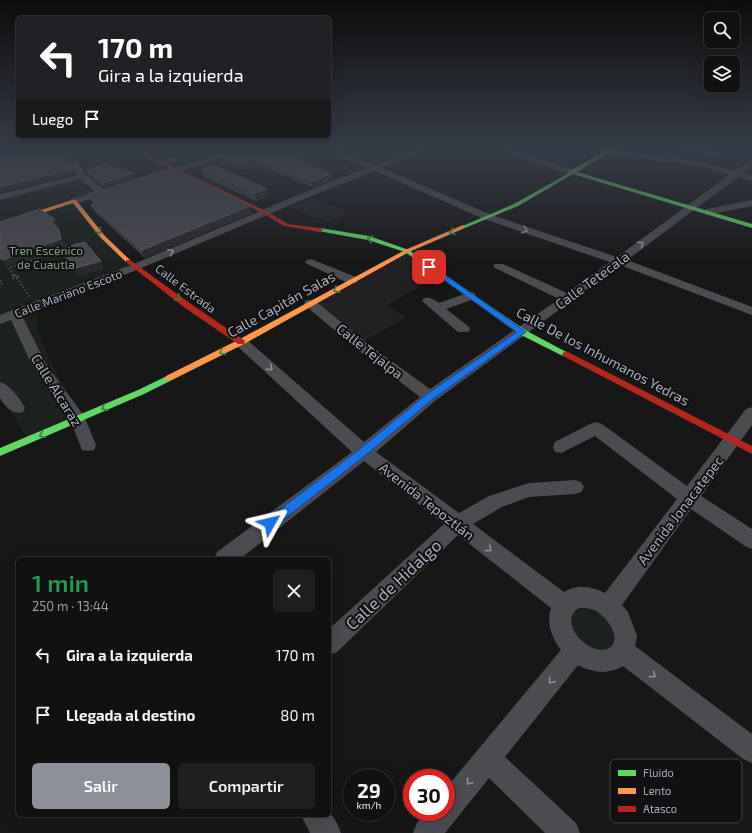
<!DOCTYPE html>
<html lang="es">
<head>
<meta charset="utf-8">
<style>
  :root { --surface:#111; --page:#1e1f1f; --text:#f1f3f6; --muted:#9c9d9f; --line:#303131; --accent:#8c9099 }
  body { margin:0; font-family:"Exo 2",sans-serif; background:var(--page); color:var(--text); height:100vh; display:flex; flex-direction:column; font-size:15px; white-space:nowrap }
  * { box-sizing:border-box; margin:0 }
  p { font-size:13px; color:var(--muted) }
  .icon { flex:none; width:22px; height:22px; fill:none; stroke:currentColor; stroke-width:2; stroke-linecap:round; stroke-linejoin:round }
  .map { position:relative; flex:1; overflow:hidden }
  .sheet { position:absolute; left:16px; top:557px; width:315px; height:260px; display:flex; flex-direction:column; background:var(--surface); border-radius:6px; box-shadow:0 4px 16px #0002,0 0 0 1px var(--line) }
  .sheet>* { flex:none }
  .banner { position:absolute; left:16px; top:16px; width:315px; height:122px; border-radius:6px; box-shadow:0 4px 16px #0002,0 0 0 1px var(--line); background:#202124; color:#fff; overflow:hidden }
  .buttons { position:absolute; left:704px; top:12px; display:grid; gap:8px }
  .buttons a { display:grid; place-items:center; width:36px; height:36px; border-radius:6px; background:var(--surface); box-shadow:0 4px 16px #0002,0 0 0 1px var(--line); font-size:20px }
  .speed { position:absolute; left:343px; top:769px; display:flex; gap:8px; font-size:20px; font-weight:700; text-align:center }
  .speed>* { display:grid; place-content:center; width:52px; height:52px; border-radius:50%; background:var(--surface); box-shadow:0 4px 16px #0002,0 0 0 1px var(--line); line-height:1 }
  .speed small { font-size:10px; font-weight:400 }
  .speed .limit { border:6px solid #d22; background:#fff; color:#111 }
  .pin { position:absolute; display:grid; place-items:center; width:34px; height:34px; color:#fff; margin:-17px; border-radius:8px; box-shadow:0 2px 6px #0006 }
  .me { position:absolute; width:44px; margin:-22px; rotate:53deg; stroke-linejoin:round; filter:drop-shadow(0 0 3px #0008) }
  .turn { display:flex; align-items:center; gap:14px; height:84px; padding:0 16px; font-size:18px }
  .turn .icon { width:52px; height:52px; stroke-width:2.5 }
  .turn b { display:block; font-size:28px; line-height:34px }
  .then { display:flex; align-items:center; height:38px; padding:0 16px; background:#0003; gap:8px; font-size:15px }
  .round { display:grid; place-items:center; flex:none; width:42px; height:42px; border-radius:6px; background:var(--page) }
  .overview { display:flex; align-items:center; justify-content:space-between; height:68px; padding:0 16px }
  h1 { font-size:24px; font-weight:600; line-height:30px; color:#1e9e55 }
  .primary-button { display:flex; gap:8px; margin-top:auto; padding:8px 16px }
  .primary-button a { flex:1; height:46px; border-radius:6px; background:var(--accent); color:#fff; font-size:16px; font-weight:600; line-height:46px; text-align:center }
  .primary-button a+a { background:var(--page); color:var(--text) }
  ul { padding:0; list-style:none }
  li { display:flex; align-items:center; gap:12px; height:60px; padding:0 16px }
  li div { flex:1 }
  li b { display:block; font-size:15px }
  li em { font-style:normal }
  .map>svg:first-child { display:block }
</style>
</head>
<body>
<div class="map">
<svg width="752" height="833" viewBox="0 0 752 833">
  <rect width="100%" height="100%" fill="#171717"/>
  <g fill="#212124">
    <path d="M312,198L349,213L328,223L290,207Z"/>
    <path d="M407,251L440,275L387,305L407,317L359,344L310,303Z"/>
  </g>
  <g fill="#1b211c">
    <path d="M82,176L103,193L74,201L135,267L36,305L38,333L78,420L28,440L0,392V197Z"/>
    <path d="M564,605L608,606L622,651H575Z"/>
  </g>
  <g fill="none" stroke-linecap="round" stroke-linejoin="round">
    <g stroke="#4d4e52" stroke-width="2" stroke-dasharray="1.5 2" stroke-linecap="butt">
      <path d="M14,275L19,276L13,278L12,276Z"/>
      <path d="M14,275L9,268L65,249"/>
      <path d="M17,278L30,297"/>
      <path d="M0,280L2,283L0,286"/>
    </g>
    <path fill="#4b4c50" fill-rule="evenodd" d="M66,148H70L75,163L72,162Z"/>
    <g fill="#4b4c50" fill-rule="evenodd">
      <path d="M236,148H249L164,177H158L157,175L158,173Z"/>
      <path d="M316,148H328L375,165L420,148H432L382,168L492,215L617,257L729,175L703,167L607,154L590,148H603L703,162L735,171L752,160V166L743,173L752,175V181L738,177L627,260L752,307V315L620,265L435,401L376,452L459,513L489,496L529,483L575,480L581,482L584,487L581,492L575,494L529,497L502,507L473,524L564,592C578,584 591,586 605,593L677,499L595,436L561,453L555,452L553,447L555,442L590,424L596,422L602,424L687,486L746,409L752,407V425L701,496L752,529V549L745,546L691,509L622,605L628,612L637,636L635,646L752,734V763L743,759L623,666C608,675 593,673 578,665L505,757L576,823L580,833H545L489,778L445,833H413L417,823L426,812H446V788L561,650C552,638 546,623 551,608L458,535L337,652L329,655V629L444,524L364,461L240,559H214L217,552L352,452L236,345L234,342L236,339L241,338L246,339L364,442L420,397L354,347L306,306L304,303L306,300H314L364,341L430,389L559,299L495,268L493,266L495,264H503L567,293L610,262L484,219L375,171L326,190L139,269L22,316L46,364L84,416L96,445L94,450L88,451L82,450L71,422L32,365L11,320L0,324V315L131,265L320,186L367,168ZM579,608C586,608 593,608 599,613C608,619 624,642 607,649C589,656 556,622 579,608Z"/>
      <path d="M493,148H506L574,170L575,172L571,175L568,174Z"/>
      <path d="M659,148H689L721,152L725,154L721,156L663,150Z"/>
      <path d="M174,157H177L178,159L177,161L161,166L157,163L158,161Z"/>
      <path d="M71,160H77L85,174L105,190L113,189L115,191L113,193L74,204L71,203L69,201L71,199L96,192L80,179L0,200V194L77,175L70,162Z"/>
      <path d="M752,200V206L707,215L702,212L707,209Z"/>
      <path d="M311,259L356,277L358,280L356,283H348L307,264L305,262L307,260Z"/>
      <path d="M470,292L474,293L476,296L474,299L446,309L468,326L470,329L468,332H458L422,301L424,298C430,297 433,299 439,303Z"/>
      <path d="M0,382C10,385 20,399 25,408L23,412C13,415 5,407 0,398C0,394 0,386 0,382Z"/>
      <path d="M329,811L337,823L341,833H310L301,815H329Z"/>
    </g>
    <g fill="#63d668" fill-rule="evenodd">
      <path d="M611,148H617L577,172L752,224V228L573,174L518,206L465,228L460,227L514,204L569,173V171Z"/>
      <path d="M320,228L369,236L409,250L525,330L570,354L569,356H563L519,334L405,252L368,240L318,231V229Z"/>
      <path d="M169,375L172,376L173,378L172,380L144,394L0,456V448L138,390Z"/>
    </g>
    <g fill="#ff974d" fill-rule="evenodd">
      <path d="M72,200H76L105,236L130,260V262H126L101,238L73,203L0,227V223Z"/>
      <path d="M463,225L465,226V228L409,252L244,344L172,380H166L165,378L166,376L238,340L405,250Z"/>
    </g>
    <g fill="#b3261e" fill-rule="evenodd">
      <path d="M128,148H134L268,212L288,224L320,228L323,230L320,232L284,226L264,214Z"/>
      <path d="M126,260H130L191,304L244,340L245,342L244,344H238L185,308L126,262Z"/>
      <path d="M566,351L752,446V454L563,356L562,354Z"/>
    </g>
  </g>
  <g fill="#3c3d40">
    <path d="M234,148H324L325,153L299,160L331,174V180L313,187L257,165L244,170L221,160L220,154L235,150Z"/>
    <path d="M202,169L267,189L268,197L256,201L204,177Z"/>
    <path d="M86,170L134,178L104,187L88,174Z"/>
    <path d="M88,194L250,206L252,213L145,258L94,211L91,205L94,204L91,201Z"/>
    <path d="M61,248L104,269L79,276L64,256Z"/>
  </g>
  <g fill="#28292a">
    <path d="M65,148L70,160L69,163L67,158Z"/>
    <path d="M320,148H324L325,153L291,162V156Z"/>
    <path d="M256,159L257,165L244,170L242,164Z"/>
    <path d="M73,169L75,174L0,192V187Z"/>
    <path d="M133,173L134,178L104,187L103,183Z"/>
    <path d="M331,174V180L313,187L312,181Z"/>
    <path d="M267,189L268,197L256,201L255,193Z"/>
    <path d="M250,206L252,213L145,258L142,250Z"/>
    <path d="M55,220L59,227L54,228L51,221Z"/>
    <path d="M59,230L65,246L6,267L2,260Z"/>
    <path d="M101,261L104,269L79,276L75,268Z"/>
  </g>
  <g fill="#48494d" stroke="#57595e">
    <path d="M39,148H65L68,156L67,158L73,169L0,187V158Z"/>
    <path d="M235,148H320L291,156L331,174L312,181L256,159L242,164L220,154L236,149Z"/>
    <path d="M106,164L133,173L103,183L86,170Z"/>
    <path d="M214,165L267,189L255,193L202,169Z"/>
    <path d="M172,168L250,206L142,250L91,205L96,204L88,194Z"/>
    <path d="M40,209L55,220L51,221L59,230L61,239L2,260L0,257V222Z"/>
    <path d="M85,242L101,261L75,268L61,248Z"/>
  </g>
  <defs><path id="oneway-chevron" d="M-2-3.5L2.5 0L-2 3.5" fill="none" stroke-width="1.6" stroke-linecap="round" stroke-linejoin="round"/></defs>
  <g stroke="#8c9099">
    <use href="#oneway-chevron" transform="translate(525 230) rotate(18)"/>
    <use href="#oneway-chevron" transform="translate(641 244) rotate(-36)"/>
    <use href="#oneway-chevron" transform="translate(171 252) rotate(-22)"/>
    <use href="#oneway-chevron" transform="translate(270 368) rotate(42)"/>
    <use href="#oneway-chevron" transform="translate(489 549) rotate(37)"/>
    <use href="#oneway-chevron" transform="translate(653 675) rotate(37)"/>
    <use href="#oneway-chevron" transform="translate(551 681) rotate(129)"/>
    <use href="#oneway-chevron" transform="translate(469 782) rotate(130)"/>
  </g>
  <g stroke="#3e7d42">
    <use href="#oneway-chevron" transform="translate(99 231) rotate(50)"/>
    <use href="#oneway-chevron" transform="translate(452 232) rotate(158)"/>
    <use href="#oneway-chevron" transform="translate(370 239) rotate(-165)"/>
    <use href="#oneway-chevron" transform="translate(336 290) rotate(151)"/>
    <use href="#oneway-chevron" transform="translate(178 298) rotate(38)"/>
    <use href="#oneway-chevron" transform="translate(222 352) rotate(154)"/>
    <use href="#oneway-chevron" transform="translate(104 408) rotate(156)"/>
    <use href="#oneway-chevron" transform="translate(42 435) rotate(157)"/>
  </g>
  <linearGradient id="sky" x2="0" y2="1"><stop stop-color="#0d0d0d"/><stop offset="0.56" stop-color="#363c47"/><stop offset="1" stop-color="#363c47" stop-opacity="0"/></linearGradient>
  <rect width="752" height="265" fill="url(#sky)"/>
  <path fill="#1a73e8" stroke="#114b97" d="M427,265H431L526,332L433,399L367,454L274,527L270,528L266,527L265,523L266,520L360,449L427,394L517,332L427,268Z"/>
  <g text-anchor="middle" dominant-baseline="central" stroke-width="4" stroke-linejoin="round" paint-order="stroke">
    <g font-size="12" fill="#7fa381" stroke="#111113">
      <text x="46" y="250">Tren Escénico<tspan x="46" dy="14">de Cuautla</tspan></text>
    </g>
    <g font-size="12" fill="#a8adb8" stroke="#111113">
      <text transform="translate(186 288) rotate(37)">Calle Estrada</text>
      <text transform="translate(68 293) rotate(-21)">Calle Mariano Escoto</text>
    </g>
    <g font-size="14" fill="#a8adb8" stroke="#111113">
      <text transform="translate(592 280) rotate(-36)">Calle Tetecala</text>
      <text transform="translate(281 304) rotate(-29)">Calle Capitán Salas</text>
      <text transform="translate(370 351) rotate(38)">Calle Tejalpa</text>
      <text transform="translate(603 356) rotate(28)">Calle De los Inhumanos Yedras</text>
      <text transform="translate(57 390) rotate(58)">Calle Alcaraz</text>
      <text transform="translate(427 501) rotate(38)">Avenida Tepoztlán</text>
      <text transform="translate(680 510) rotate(-53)">Avenida Jonacatepec</text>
    </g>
    <g font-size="17" fill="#a8adb8" stroke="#111113">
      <text transform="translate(393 584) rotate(-43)">Calle de Hidalgo</text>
    </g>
  </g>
  <rect x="610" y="759" width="132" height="64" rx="6" fill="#111113" stroke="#3e4045" stroke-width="1"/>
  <rect x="618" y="770" width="18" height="6" fill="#63d668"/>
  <rect x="618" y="788" width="18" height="6" fill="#ff974d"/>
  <rect x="618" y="806" width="18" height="6" fill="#b3261e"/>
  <g font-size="11" fill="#a8adb8">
    <text x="643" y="777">Fluido</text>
    <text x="643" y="795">Lento</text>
    <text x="643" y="813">Atasco</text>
  </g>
</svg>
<div class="buttons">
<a><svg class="icon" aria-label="search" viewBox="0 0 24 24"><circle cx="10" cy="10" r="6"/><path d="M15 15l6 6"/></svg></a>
<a><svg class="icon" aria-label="layers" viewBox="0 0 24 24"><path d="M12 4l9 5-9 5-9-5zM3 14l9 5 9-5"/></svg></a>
</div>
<div class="speed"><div>29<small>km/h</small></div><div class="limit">30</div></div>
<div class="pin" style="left:429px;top:267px;background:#d93025"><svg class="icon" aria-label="arrive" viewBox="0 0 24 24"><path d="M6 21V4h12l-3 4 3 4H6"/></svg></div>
<svg class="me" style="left:270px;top:523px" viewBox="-20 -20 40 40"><path d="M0-17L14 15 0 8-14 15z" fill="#1a73e8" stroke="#fff" stroke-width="4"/></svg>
<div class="banner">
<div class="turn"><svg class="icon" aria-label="left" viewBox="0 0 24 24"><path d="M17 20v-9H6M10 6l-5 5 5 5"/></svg><div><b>170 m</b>Gira a la izquierda</div></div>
<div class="then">Luego<svg class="icon" aria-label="arrive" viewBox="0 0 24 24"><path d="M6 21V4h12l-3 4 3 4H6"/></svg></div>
</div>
<section class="sheet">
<div class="overview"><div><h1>1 min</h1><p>250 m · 13:44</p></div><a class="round"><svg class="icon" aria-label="close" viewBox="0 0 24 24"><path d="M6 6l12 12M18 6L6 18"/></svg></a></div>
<ul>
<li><svg class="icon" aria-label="left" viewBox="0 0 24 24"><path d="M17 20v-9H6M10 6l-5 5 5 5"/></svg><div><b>Gira a la izquierda</b></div><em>170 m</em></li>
<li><svg class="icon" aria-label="arrive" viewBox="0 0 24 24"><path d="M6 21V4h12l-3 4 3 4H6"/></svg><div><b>Llegada al destino</b></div><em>80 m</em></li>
</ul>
<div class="primary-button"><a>Salir</a><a>Compartir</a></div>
</section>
</div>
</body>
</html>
